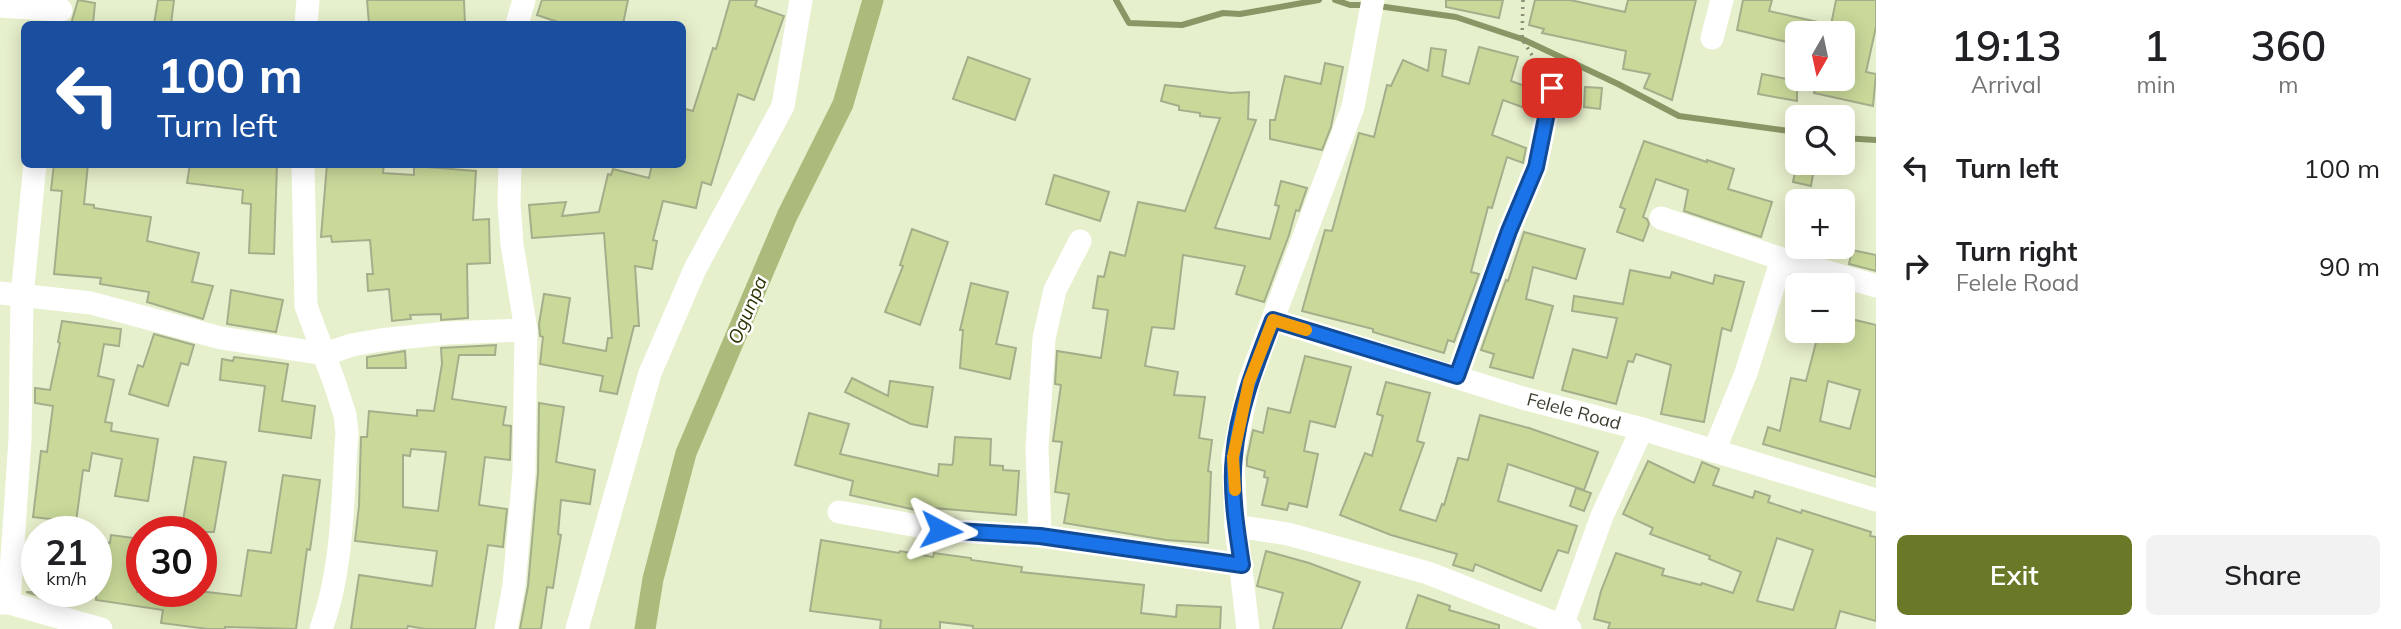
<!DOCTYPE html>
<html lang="en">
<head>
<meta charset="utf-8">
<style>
  :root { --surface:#fff; --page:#f2f2f2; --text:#202124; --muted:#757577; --accent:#697927 }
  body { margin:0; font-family:Mulish,sans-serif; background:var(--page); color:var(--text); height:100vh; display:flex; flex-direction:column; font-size:26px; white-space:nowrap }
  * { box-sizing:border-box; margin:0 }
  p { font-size:23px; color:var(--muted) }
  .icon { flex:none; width:38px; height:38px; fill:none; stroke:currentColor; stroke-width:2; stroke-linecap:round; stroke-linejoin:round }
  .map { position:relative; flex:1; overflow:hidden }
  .details { display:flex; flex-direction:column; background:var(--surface); width:525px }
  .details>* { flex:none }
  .hud { position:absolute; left:21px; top:21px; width:665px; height:147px; border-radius:10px; box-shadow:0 4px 18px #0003; background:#1a4fa0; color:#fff; overflow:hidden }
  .needle { width:46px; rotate:189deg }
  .controls { position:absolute; left:1785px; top:21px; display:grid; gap:14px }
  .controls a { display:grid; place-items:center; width:70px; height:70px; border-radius:10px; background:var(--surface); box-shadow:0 4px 18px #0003; font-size:35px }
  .speed { position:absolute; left:21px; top:516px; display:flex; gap:14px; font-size:35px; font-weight:700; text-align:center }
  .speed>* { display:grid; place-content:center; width:91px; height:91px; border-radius:50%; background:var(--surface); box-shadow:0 4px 18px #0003; line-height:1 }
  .speed small { font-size:18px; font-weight:400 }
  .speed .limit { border:10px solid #d22; background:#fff; color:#111 }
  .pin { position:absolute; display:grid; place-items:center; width:60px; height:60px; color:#fff; margin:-30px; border-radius:14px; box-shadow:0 4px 10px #0006 }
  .me { position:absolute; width:77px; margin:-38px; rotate:94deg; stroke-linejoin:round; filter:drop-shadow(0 0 5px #0008) }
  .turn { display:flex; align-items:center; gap:24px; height:147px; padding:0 21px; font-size:32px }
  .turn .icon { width:91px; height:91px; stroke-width:2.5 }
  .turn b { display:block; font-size:49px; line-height:60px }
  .eta { display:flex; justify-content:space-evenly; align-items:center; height:119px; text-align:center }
  .eta b { font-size:42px; font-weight:600; line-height:49px }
  .button { display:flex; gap:14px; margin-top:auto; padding:14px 21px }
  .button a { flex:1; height:80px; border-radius:10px; background:var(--accent); color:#fff; font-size:28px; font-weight:600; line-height:80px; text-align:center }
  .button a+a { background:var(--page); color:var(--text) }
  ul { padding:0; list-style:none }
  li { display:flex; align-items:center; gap:21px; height:98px; padding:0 21px }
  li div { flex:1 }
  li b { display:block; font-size:26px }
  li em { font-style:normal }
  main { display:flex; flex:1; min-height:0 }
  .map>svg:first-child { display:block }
</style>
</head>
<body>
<main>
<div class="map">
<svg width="1876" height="629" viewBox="0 0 1876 629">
  <rect width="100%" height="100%" fill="#e7f0cc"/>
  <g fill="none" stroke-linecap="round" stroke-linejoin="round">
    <g stroke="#8a9665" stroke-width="6">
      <path d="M1116,0L1129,23L1182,25L1223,13L1240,14L1319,0"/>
      <path d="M1335,0L1350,5H1367"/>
      <path d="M1378,6L1456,17L1522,39L1618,84L1679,116L1797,132"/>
      <path d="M1843,138L1876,140"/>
    </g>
    <path stroke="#acbb7c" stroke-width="21" d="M645,629L653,579L686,453L787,216L843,104L873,0"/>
  </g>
  <g fill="#c9d999" stroke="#a5ae8b" stroke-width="2" fill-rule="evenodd">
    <path d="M78,0L95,3L93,24H71Z"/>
    <path d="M158,0H174L171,24H154Z"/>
    <path d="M367,0H464L465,24H369Z"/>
    <path d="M542,0H628L623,24H564L537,15Z"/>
    <path d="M730,0H757L755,6L784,16L754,100L738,94L711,185L702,182L696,208L663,201L653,240L657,241L652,269L635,266L639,326H634L617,394L600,391L603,376L540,364L543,337L540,336L539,324L544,294L570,298L563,343L606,351L608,338H612L604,233L532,238L529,205L566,202L562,216L599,212L608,174L611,175L613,169L649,178L652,164H682V108L693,111L713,48L716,49Z"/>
    <path d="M1446,0H1503L1499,18L1446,7Z"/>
    <path d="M1535,0H1570L1625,12L1628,0H1696L1672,100L1644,88L1650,74L1623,69L1626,51L1542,33L1544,29L1529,25Z"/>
    <path d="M1743,0H1772L1769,11L1831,25L1836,0H1876V27L1866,72L1876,74L1873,106L1814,93L1817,79H1843V33H1793L1791,43L1737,30Z"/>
    <path d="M1479,47L1518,57L1511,81L1537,90L1533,111L1503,100L1492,135L1526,148L1523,163L1507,157L1492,208L1488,207L1471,272L1479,274L1454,342L1448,340L1444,353L1373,332V329L1302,311L1325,230L1332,231L1359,133L1374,137L1387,85L1391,86L1403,60L1428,71L1431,48L1446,50L1442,76L1469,84Z"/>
    <path d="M968,57L1030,79L1015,120L953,99Z"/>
    <path d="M1325,63L1343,67L1331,127L1322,150L1270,139V120H1275L1285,76L1321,84Z"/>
    <path d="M1762,74L1797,81V101L1758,94Z"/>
    <path d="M1165,85L1231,93L1249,92L1248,119L1256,120L1215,228L1270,239L1279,206L1275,205L1281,181L1307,188L1299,211L1296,210L1289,235L1264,302L1236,294L1245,266L1183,255L1174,329L1152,327L1145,366L1178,372L1174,395L1205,397L1199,438L1212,440L1208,471L1211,472L1208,543L1166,540L1064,523L1069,494L1055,492L1062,442L1053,441L1061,385L1055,384L1057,351L1101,358L1108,310L1093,308L1098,276L1104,277L1110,252L1125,256L1138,202L1185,211L1220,118L1200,116V113L1179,110V106L1161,101Z"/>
    <path d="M1585,87L1602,88L1600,109L1584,107Z"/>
    <path d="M1644,141L1707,162V160L1734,169L1728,189L1772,202L1761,237L1684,211L1688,190L1656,179L1643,217L1647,219L1649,224L1643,241L1617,232L1625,209L1620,207Z"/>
    <path d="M1797,163H1815L1811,186L1793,182Z"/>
    <path d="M54,164H88L84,204L94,205V208L151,217L147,241L199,253L192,282L213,286L203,319L147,302L149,292L100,284L101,278L54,274L62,191L51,190Z"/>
    <path d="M190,164H277L274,254L249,253L251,204L242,203L243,190L187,183Z"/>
    <path d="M327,164H384L383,173L414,175V166L476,171L473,220L489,219L490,263L467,264L468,318L441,320V314L410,315L411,319L392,321L389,289L368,291L367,274H373L370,240L332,242L331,236L321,237Z"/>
    <path d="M1054,175L1109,192L1100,221L1046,204Z"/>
    <path d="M912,229L948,242L920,325L885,312L903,266L900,265Z"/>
    <path d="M1524,232L1585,249L1576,279L1533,267L1526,299L1553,306L1533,378L1490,367L1494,354L1481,350L1506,280L1508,281Z"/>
    <path d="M1852,250L1876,255V271L1849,264Z"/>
    <path d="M1630,270L1670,278L1672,272L1713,284L1715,275L1744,282L1731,331L1722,328L1704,422L1661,414L1671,365L1636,354L1633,362L1628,361L1616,404L1562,390L1573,349L1607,358L1617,318L1572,311L1574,296L1623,304Z"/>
    <path d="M971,283L1008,292L996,344L1016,348L1010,379L960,368L963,330H960Z"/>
    <path d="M231,290L283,300L276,332L227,324Z"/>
    <path d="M1843,317L1876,325V477L1763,444L1768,427L1780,431L1791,378L1806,381L1819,331H1843ZM1828,381L1860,390L1850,429L1820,421Z"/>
    <path d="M62,321L121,329L119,346L104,344L98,376L114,380L105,422L112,423L111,431L158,439L148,501L115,496L122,459L92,453L89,471L83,470L76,522L33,517L41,451L47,452L53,406L35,403V388L50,390L60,343L58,342Z"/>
    <path d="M154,334L194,345L188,365L181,363L168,406L129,394L138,365L143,367Z"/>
    <path d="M496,345L495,355H459L452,399L506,407L503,425L511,426L510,460L485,457L479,505L507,509L503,547L488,545L475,629H425L408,626L407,629H351L359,575L432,586L437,551L355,541L359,506L361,437H367L369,411L417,416V410L434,411L442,364L441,348ZM411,449L446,452L438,511L403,507V455L410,456Z"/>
    <path d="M405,351L406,368H367V357Z"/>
    <path d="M1305,356L1351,367L1335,427L1310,421L1304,451L1318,454L1307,507L1289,503L1287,510L1262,505L1268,478L1264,477L1265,471L1247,466V458L1253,430L1263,433L1268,408L1290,413Z"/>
    <path d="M234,357L288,364L282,401L315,406L311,438L259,431L265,386L220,380L222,359L233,361Z"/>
    <path d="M852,378L888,396L890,381L933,387L927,427L911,424L845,392Z"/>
    <path d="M1386,382L1430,393L1417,441L1424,443L1400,510L1436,521L1442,504L1444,505L1458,458L1468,460L1480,415L1529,428L1598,452L1584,490L1508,464L1498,501L1577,526L1568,553L1558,550L1541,591L1475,564L1473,571L1453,565L1457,554L1391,535L1340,515L1365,453L1372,456L1383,416L1377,414Z"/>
    <path d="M539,403L564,407L556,462L595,470L590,504L561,500L558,534L561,535L553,588L547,587L541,629H520L528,586L538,473Z"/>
    <path d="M809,413L849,424L840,454L938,476L939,464L952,465L953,462L955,437L991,439L990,465L1003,466V470L1019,471L1016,515L921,507L920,511L850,495L853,481L795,465Z"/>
    <path d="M194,457L226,462L214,532H181Z"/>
    <path d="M1648,461L1694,483L1702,462L1719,469L1713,485L1753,498L1755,491L1770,496L1768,502L1801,513L1802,510L1871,532L1870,536L1876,537V621L1840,611L1835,629H1608L1610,623L1594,619L1601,591L1616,553L1664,569L1662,575L1701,585L1702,583L1733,593L1741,572L1709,559L1710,556L1650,534L1653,528L1623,514ZM1777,538L1813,550L1793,610L1757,601Z"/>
    <path d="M283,475L320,480L310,550L307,549L296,629L225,627V629H208L161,623L163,610L96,600V541L110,543L111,535L142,539L137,592H207L241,596L248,550L271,553Z"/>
    <path d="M1576,488L1591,493L1584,511L1570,506Z"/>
    <path d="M821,540L899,553L900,551L933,557L934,553L971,558V560L1022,567L1021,572L1144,585L1141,613L1176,617L1177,605L1221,607L1220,629H973V626L940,622V629H880L881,620L810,611Z"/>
    <path d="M1266,551L1309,563L1360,582L1341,629H1273L1283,593L1257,586Z"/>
    <path d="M26,592H64L61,603Z"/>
    <path d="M1418,595L1450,606L1449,610L1499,625V629H1406Z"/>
  </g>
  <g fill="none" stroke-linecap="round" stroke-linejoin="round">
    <path stroke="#888f76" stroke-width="3.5" stroke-dasharray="2 5" stroke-linecap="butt" d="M1523,0L1522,39L1543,73"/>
    <g stroke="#fff" stroke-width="23">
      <path d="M0,6L61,10"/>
      <path d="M306,24L308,0"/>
      <path d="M517,24L524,0"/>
      <path d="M1712,38L1722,0"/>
      <path d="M303,164L306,306L335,384L345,415L347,433C342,498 344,567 321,629"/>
      <path d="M1661,218L1782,259L1876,286"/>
      <path d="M0,293L91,303L221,338L325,354L352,345L380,340L447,333L526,330"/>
      <path d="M1273,320L1526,399L1642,429L1876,500"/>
      <path d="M1457,376L1509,231L1536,167L1552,88"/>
      <path d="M1714,451L1746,373L1782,259"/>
      <path d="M839,512L941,530L1040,536L1242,565"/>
      <path d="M1236,526L1288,534L1428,573L1570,629"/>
      <path d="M1040,536L1037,448L1044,338L1055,290L1080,241"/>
      <path d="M0,603H9L101,629"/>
      <path d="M9,603L20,439L22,296L35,164"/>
      <path d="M1562,626L1602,516L1642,429"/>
      <path d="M506,629L514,585L524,472L525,399L526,330L512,244L509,203L510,164"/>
      <path d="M577,629L650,373L695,269L783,106L801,0"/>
      <path d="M1248,629L1236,526L1233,457L1249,382L1353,107L1373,0"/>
    </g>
  </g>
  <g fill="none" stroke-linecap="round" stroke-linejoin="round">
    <g stroke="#114b97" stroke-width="18">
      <path id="route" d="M941,530L1040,536L1242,565C1237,532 1230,489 1234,456C1238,409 1256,364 1273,320L1457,376L1509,231L1536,167L1552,88"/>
    </g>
    <use href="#route" stroke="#1a73e8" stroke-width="12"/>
    <path stroke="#f59e0b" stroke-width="12" d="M1235,490L1233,457L1249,382L1273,320L1306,330"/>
  </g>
  <g text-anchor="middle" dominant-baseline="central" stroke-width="5" stroke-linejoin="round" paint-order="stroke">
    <g font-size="18" fill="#3a3e2f" stroke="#fff">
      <text transform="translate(1574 411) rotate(15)">Felele Road</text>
    </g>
    <g font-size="19" font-style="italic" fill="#2d3604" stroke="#fff">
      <text transform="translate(747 310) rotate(-67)">Ogunpa</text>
    </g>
  </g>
</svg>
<div class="controls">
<a><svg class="needle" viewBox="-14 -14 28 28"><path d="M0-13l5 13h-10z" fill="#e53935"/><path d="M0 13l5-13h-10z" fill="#757577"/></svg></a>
<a><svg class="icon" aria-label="search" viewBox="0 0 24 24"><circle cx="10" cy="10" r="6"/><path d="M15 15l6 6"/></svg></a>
<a>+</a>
<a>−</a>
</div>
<div class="speed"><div>21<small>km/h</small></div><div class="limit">30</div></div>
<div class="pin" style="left:1552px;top:88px;background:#d93025"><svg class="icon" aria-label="arrive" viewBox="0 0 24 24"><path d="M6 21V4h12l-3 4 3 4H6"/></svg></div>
<svg class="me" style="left:941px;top:530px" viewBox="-20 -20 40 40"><path d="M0-17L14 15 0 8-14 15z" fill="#1a73e8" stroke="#fff" stroke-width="4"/></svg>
<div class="hud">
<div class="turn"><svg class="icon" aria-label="left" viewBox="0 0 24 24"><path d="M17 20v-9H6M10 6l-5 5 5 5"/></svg><div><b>100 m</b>Turn left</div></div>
</div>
</div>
<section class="details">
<div class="eta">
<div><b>19:13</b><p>Arrival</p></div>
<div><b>1</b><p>min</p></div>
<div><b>360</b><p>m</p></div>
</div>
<ul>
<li><svg class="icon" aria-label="left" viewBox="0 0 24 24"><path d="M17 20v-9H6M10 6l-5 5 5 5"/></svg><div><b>Turn left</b></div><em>100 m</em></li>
<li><svg class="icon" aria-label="right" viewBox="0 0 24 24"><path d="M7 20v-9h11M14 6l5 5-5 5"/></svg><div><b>Turn right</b><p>Felele Road</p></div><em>90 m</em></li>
</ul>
<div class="button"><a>Exit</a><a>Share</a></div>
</section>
</main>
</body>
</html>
